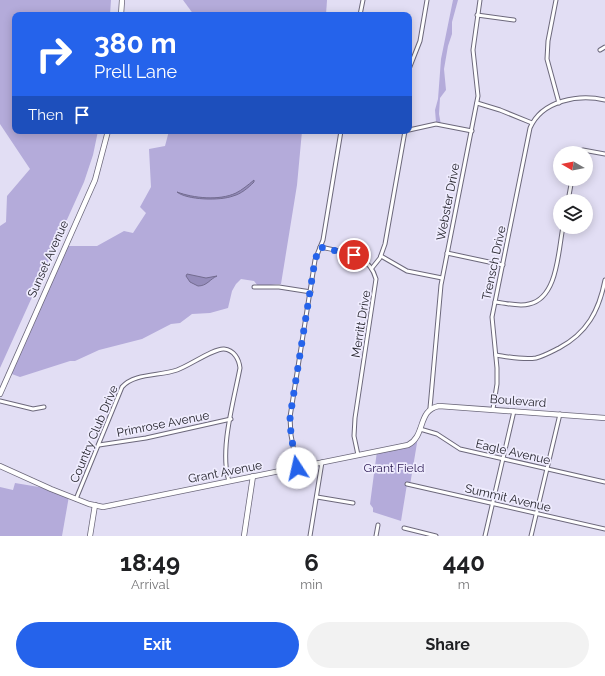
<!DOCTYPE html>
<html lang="en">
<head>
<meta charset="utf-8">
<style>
  :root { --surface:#fff; --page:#f2f2f2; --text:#202124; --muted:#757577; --accent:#2563eb }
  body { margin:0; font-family:Raleway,sans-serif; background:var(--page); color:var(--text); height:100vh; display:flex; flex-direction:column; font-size:15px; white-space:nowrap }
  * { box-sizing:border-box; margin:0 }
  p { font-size:13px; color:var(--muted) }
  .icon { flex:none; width:22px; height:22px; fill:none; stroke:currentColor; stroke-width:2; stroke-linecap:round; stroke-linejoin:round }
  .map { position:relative; height:536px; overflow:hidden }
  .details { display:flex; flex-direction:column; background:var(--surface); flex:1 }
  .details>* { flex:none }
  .guide { position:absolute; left:12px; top:12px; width:400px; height:122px; border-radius:8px; box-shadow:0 2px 10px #0003; background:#2563eb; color:#fff; overflow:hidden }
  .needle { width:26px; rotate:279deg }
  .controls { position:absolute; left:553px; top:146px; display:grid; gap:8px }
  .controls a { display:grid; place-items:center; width:40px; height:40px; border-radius:50%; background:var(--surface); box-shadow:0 2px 10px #0003; font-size:20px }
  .pin { position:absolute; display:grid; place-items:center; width:34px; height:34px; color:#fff; margin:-17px; border:2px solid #fff; border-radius:50%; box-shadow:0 1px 4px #0007 }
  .me { position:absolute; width:44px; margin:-22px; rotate:350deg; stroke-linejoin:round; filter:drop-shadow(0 0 3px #0008) }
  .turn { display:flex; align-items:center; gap:14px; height:84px; padding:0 16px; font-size:18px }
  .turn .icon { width:52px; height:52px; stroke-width:2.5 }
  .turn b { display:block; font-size:28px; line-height:34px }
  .then { display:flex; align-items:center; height:38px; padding:0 16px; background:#0003; gap:8px; font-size:15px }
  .eta { display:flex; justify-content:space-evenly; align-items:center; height:68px; text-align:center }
  .eta b { font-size:24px; font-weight:700; line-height:28px }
  .primary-button { display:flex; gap:8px; margin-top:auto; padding:8px 16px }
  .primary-button a { flex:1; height:46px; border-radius:24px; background:var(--accent); color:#fff; font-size:16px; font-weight:700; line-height:46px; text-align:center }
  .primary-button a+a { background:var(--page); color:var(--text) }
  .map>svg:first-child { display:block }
</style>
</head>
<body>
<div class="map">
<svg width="605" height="536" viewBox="0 0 605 536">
  <rect width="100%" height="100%" fill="#e2def4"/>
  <g fill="#b4abda">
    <path d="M0,0H111L110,15H15V131H98L93,155L84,182L0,368V226L6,222L7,196L30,169L0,124Z"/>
    <path d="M183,0H327L326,15H194Z"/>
    <path d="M453,0H458L452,22V34L448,46L444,69L446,90L440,98L439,114L441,125L434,124L436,122L435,110L438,99L441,59Z"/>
    <path d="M169,131H302L297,185L281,284C272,284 266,287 258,286L254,281L241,279L236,284L232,291L228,308L210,313L192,314L180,323L171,324L142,339L99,350L75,361H70L20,377L9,373L66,246H97L124,231L133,233L146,213L140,207L151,187L149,149L165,146Z"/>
    <path d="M418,437L410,485L407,484L401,521L373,512V508L370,504L377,451L404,446Z"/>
    <path d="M15,483L51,489L69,496L62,536H0V487L13,490Z"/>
  </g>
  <g fill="#958cbb" stroke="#736c90">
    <path d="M254,180V182C248,188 241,194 233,196C220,201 187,200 177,192C193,198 219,201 236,193C242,190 248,185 254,180Z"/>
    <path d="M187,274L206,278L217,276C210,279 207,286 198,286L190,282L186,276Z"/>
  </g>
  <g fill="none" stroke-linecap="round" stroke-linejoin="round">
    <g stroke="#6c687b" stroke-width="5">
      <g id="street">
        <path d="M556,0L548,41L547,59L559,103"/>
        <path d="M360,15L363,0"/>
        <path d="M477,15L514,20"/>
        <path d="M600,50L605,47"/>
        <path d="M409,69L420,41L427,0"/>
        <path d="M477,103L500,110L532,123"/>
        <path d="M409,130L436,124L472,131"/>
        <path d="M578,153L583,150L605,154"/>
        <path d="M568,201L572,179"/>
        <path d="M320,247C343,252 369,253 376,279L355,418L354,436L358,455"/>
        <path d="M447,253L503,265"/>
        <path d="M381,256L407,271L442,278"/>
        <path d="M372,268L380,258L385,244L405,131"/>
        <path d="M254,287H279L311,292"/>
        <path d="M495,302C506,303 519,307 529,304C558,298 558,251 563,227"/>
        <path d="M496,355C509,357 523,360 536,358C544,356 551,352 559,348C587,333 599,311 605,280"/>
        <path d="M0,401L33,409L44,407"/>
        <path d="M430,408L441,285L478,96L473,50L480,0"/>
        <path d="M493,409L497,384V368L492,317L530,128C542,100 579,94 605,100"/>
        <path d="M420,429L437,434L460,449L605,482"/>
        <path d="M99,445L146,438L231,419"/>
        <path d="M297,468L291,435L290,417L315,260L323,240L341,131"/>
        <path d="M407,484L605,529"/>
        <path d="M317,497L353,503"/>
        <path d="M76,499L122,387C134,373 160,376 177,370C189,366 214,348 224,349C234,350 239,359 240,368C234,400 219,451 229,481"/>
        <path d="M404,528L436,536"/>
        <path d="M310,536L322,462"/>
        <path d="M376,536L378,525"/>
        <path d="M485,536L514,411"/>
        <path d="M531,536L560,414"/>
      </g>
    </g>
    <g stroke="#6c687b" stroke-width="6">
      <g id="secondary">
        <path d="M121,15L122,0"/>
        <path d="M0,394L95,180L108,131"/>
        <path d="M0,466L51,489L89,504L103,507L408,445C426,436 417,410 439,406L605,418"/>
        <path d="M90,536L95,505"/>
        <path d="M244,536L253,476"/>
      </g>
    </g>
    <use href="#street" stroke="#fff" stroke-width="3"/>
    <use href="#secondary" stroke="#fff" stroke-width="4.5"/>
  </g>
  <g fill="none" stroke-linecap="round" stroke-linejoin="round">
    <path stroke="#2563eb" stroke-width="7" stroke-dasharray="0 12.6" d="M297,468L291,435L290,417L315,260L320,247L354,255"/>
  </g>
  <g text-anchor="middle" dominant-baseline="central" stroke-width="3.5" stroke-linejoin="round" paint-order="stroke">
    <g font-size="12" fill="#24232b" stroke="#efecfe">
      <text transform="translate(448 202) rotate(-79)">Webster Drive</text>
      <text transform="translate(48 259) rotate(-66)">Sunset Avenue</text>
      <text transform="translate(494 263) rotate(-78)">Trensch Drive</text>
      <text transform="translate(361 324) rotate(-81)">Merritt Drive</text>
      <text transform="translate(518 401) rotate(4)">Boulevard</text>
      <text transform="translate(163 424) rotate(-11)">Primrose Avenue</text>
      <text transform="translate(94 434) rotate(-67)">Country Club Drive</text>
      <text transform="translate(513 452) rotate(13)">Eagle Avenue</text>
      <text transform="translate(225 472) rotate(-11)">Grant Avenue</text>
      <text transform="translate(508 498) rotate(13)">Summit Avenue</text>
    </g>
    <g font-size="12" fill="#2e1c55" stroke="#efecfe">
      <text x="394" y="468">Grant Field</text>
    </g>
  </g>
</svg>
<div class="controls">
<a><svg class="needle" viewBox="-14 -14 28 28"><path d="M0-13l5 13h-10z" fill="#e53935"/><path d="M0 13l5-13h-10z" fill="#757577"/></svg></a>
<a><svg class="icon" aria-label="layers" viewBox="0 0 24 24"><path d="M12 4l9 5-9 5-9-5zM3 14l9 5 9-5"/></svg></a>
</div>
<div class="pin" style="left:354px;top:255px;background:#d93025"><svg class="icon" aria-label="arrive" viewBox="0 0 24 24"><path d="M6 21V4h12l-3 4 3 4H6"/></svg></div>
<svg class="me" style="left:297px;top:468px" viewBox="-20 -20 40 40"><circle r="19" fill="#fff"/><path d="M0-13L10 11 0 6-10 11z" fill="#2563eb"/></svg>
<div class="guide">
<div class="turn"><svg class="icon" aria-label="right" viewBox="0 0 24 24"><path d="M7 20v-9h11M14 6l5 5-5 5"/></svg><div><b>380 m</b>Prell Lane</div></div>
<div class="then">Then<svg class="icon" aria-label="arrive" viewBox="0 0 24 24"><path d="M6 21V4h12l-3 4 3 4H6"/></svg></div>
</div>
</div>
<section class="details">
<div class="eta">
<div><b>18:49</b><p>Arrival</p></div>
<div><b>6</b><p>min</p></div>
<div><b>440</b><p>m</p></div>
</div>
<div class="primary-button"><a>Exit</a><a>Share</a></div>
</section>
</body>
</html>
